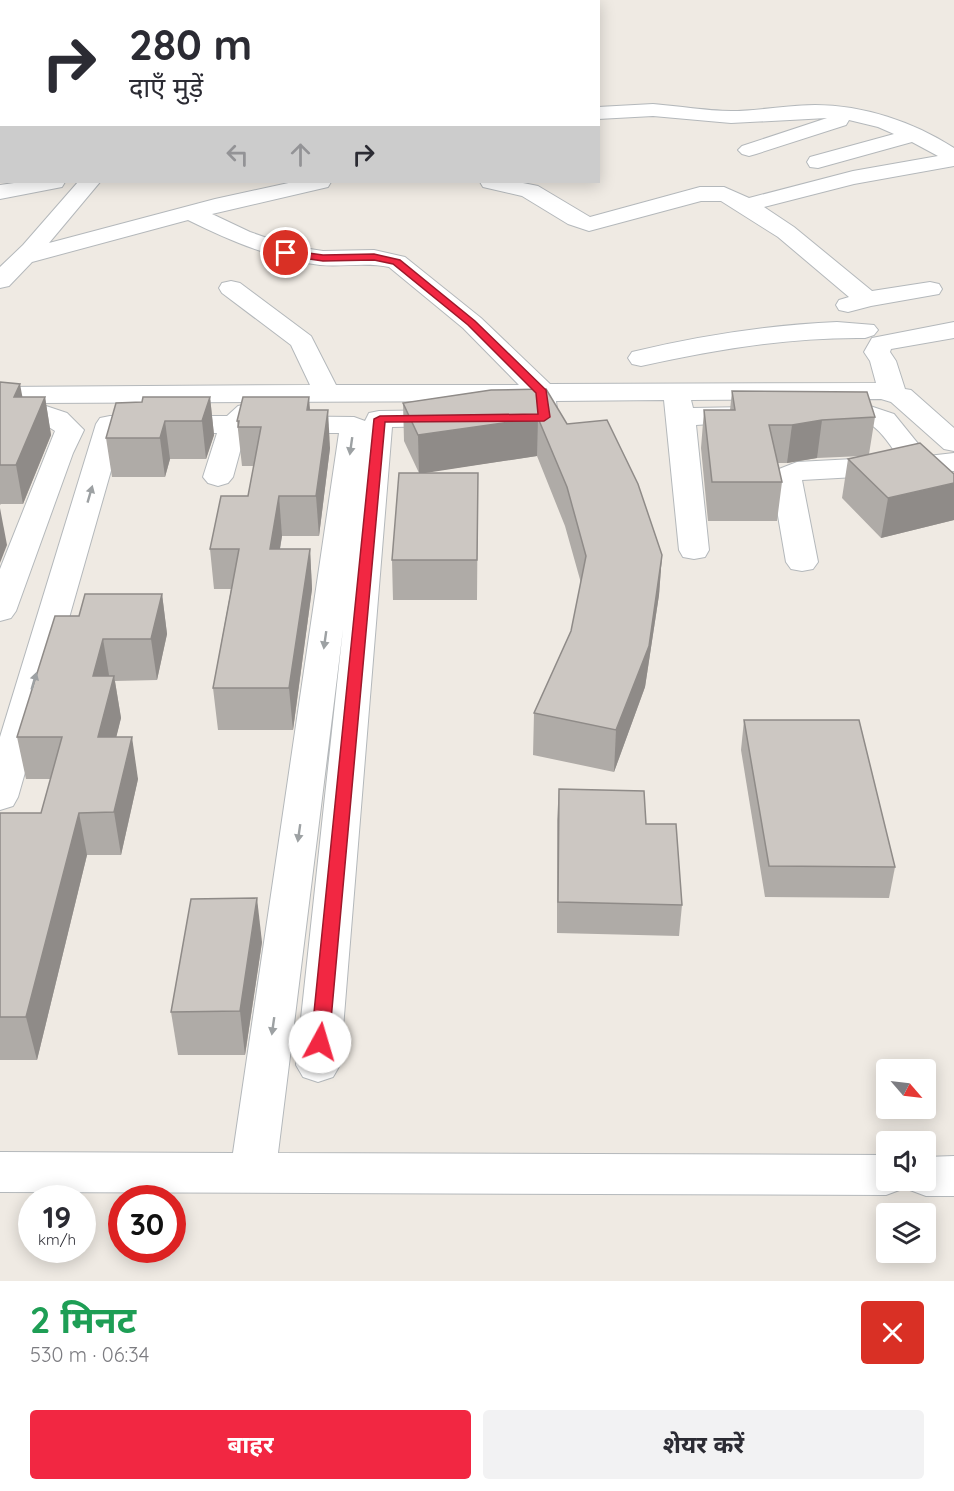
<!DOCTYPE html>
<html lang="hi">
<head>
<meta charset="utf-8">
<style>
  :root { --surface:#fff; --page:#f2f2f3; --text:#2b2b33; --muted:#7c7c81; --accent:#f22742 }
  body { margin:0; font-family:Quicksand,"Noto Sans Devanagari",sans-serif; background:var(--page); color:var(--text); height:100vh; display:flex; flex-direction:column; font-size:22px; white-space:nowrap }
  * { box-sizing:border-box; margin:0 }
  p { font-size:20px; color:var(--muted) }
  .icon { flex:none; width:33px; height:33px; fill:none; stroke:currentColor; stroke-width:2; stroke-linecap:round; stroke-linejoin:round }
  .map { position:relative; height:1281px; overflow:hidden }
  .panel { display:flex; flex-direction:column; background:var(--surface); flex:1 }
  .panel>* { flex:none }
  .banner { position:absolute; left:0px; top:0px; width:600px; height:183px; box-shadow:0 3px 15px #0003; background:#fff; color:var(--text); overflow:hidden }
  .needle { width:39px; rotate:118deg }
  .buttons { position:absolute; left:876px; top:1059px; display:grid; gap:12px }
  .buttons a { display:grid; place-items:center; width:60px; height:60px; border-radius:6px; background:var(--surface); box-shadow:0 3px 15px #0003; font-size:30px }
  .speed { position:absolute; left:18px; top:1185px; display:flex; gap:12px; font-size:30px; font-weight:700; text-align:center }
  .speed>* { display:grid; place-content:center; width:78px; height:78px; border-radius:50%; background:var(--surface); box-shadow:0 3px 15px #0003; line-height:1 }
  .speed small { font-size:15px; font-weight:400 }
  .speed .limit { border:9px solid #d22; background:#fff; color:#111 }
  .pin { position:absolute; display:grid; place-items:center; width:51px; height:51px; color:#fff; margin:-26px; border:3px solid #fff; border-radius:50%; box-shadow:0 2px 6px #0007 }
  .me { position:absolute; width:66px; margin:-33px; rotate:6deg; stroke-linejoin:round; filter:drop-shadow(0 0 4px #0008) }
  .turn { display:flex; align-items:center; gap:21px; height:126px; padding:0 30px; font-size:27px }
  .turn .icon { width:78px; height:78px; stroke-width:2.5 }
  .turn b { display:block; font-size:42px; line-height:51px }
  .lanes { display:flex; align-items:center; height:57px; padding:0 30px; background:#0003; justify-content:center; gap:30px; direction:ltr }
  .lanes .off { opacity:.35 }
  .round { display:grid; place-items:center; flex:none; width:63px; height:63px; border-radius:6px; background:var(--page) }
  .head { display:flex; align-items:center; justify-content:space-between; height:102px; padding:0 30px }
  h1 { font-size:36px; font-weight:700; line-height:45px; color:#1e9e55 }
  .button { display:flex; gap:12px; margin-top:auto; padding:12px 30px }
  .button a { flex:1; height:69px; border-radius:6px; background:var(--accent); color:#fff; font-size:24px; font-weight:700; line-height:69px; text-align:center }
  .button a+a { background:var(--page); color:var(--text) }
  .map>svg:first-child { display:block }
</style>
</head>
<body>
<div class="map">
<svg width="954" height="1281" viewBox="0 0 954 1281">
  <rect width="100%" height="100%" fill="#efeae3"/>
  <g fill="none" stroke-linecap="round" stroke-linejoin="round">
    <g stroke="#b4b8bb" stroke-width="2">
      <g id="minor">
        <rect x="48" y="0" width="18" height="2"/>
        <path d="M356,0H375L376,2H357Z"/>
        <path d="M535,0H555L534,2Z"/>
        <path d="M0,86H2V99L0,98Z"/>
        <path d="M653,104C679,106 706,111 731,111C759,111 787,105 815,105C863,105 914,122 954,148V166L854,184L764,207L794,227L872,291L930,282L939,284L942,289L939,294L871,306L848,312L839,310L836,305L839,300L849,297L778,237L721,201H701L589,231L568,224L522,196L483,187L480,182H518L538,186L590,217L700,187H724L749,198L853,171L938,156L912,142L818,168L810,167L807,162L810,157L894,134L878,127L849,120L846,125L756,154L749,156L742,154L738,150L742,146L827,118L731,123L653,116L598,119V107Z"/>
        <path d="M21,182H65L62,187L0,199V185Z"/>
        <path d="M78,182H100L49,243L215,199L293,182H331L328,187L212,214L250,232L290,246L323,251L374,250L405,257L481,318L550,384L876,383L870,361L864,352L872,338L954,322V338L891,349L890,352L896,361L905,389L911,390L954,428V451L944,449L891,402L881,399L691,400L693,408L747,407L757,409L761,415L757,421L696,425L709,550L705,557L694,559L683,557L679,550L664,400L556,401L558,417L554,423L544,425L517,423L513,417L517,411L530,409L529,401L37,403L67,413L84,430L73,453L16,611L11,618L0,621V569L55,431L38,420L4,417L0,411L4,405L13,403H0V387L310,385L291,345L222,293L219,288L222,283L231,281L240,283L311,336L336,385H519L463,328L389,267C366,262 343,267 320,265C272,259 231,241 188,220L32,262L9,286L0,288V267L23,245Z"/>
        <path d="M837,322L874,325L878,330L874,335L865,338C789,337 715,350 641,366L632,364L628,358L632,352C699,336 768,325 837,322Z"/>
        <path d="M248,404L258,406L262,412L259,416L354,417L365,421L369,413L379,411L448,410L458,412L462,418L458,424L448,426L392,427L340,1065L333,1077L318,1082L303,1077L296,1065L343,629L278,1153L886,1155V1180H926V1157L954,1156V1196H926L910,1190L906,1182L902,1189L886,1195L0,1192V1152L233,1153L339,433H245L233,477L228,483L218,486L208,483L203,477L217,433L122,432L18,797L13,806L0,810V737L96,424L100,418L110,416H227L238,406Z"/>
        <path d="M864,404L894,414L928,456L954,453V471C940,472 916,479 906,466L902,472L892,475L802,480L818,562L813,569L802,571L791,569L786,562L772,481L779,469L797,462L892,457L901,460C890,446 879,424 860,420C848,418 835,422 822,419L818,413L822,407Z"/>
      </g>
    </g>
    <use href="#minor" fill="#fff" fill-rule="evenodd"/>
  </g>
  <g fill="#afaba7">
    <path d="M0,382L22,397H45L51,435L23,504H1L0,505Z"/>
    <path d="M491,390L567,424L662,555L659,595L645,687L614,772L533,755L534,713L571,631L581,583L565,526L537,456L420,473H478L477,600H393L392,560L419,473L404,441L403,403Z"/>
    <path d="M732,391L875,417L869,454L954,520L881,538L842,498L848,459L862,456L817,458L787,463H777L782,482L777,521H708L701,448L704,410H730Z"/>
    <path d="M210,397L214,435L206,459H170L165,477H112L106,438Z"/>
    <path d="M310,410L330,448L319,536H282L280,549H310L312,589L293,730H218L213,688L231,589H214L210,549L248,496L254,466H242L237,421Z"/>
    <path d="M162,594L167,634L157,680L115,681L121,718L116,737L138,779L121,855H87L37,1060H0V813H41L51,779H26L17,737L79,616Z"/>
    <path d="M744,720L895,867L889,898L765,897L741,750Z"/>
    <path d="M559,789L682,905L679,936L557,933V820Z"/>
    <path d="M262,942L245,1055H178L171,1012Z"/>
  </g>
  <g fill="#8f8b88">
    <path d="M20,384L27,421L14,397Z"/>
    <path d="M45,397L51,435L23,504L16,465Z"/>
    <path d="M210,397L214,435L206,459L202,421Z"/>
    <path d="M309,397L312,435L307,410Z"/>
    <path d="M328,410L330,448L319,536L316,496Z"/>
    <path d="M538,418L537,456L419,474L418,435Z"/>
    <path d="M822,420L817,458L787,463L792,425Z"/>
    <path d="M165,421L170,459L165,477L160,438Z"/>
    <path d="M954,483V520L881,538L888,498Z"/>
    <path d="M279,496L282,536L273,589L270,549Z"/>
    <path d="M0,508L7,545L0,563Z"/>
    <path d="M310,549L312,589L293,730L289,688Z"/>
    <path d="M662,555L659,595L645,687L614,772L616,730Z"/>
    <path d="M162,594L167,634L157,680L151,639Z"/>
    <path d="M103,639L110,681L93,676Z"/>
    <path d="M114,676L121,718L106,779L98,737Z"/>
    <path d="M132,737L138,779L121,855L114,812Z"/>
    <path d="M79,813L87,855L37,1060L26,1017Z"/>
    <path d="M257,898L262,942L245,1055L240,1011Z"/>
  </g>
  <g fill="#ccc7c2" stroke="#8f8b88" stroke-width="1.5">
    <path d="M0,382L20,384L14,397H45L16,465H0Z"/>
    <path d="M546,389L567,424L607,420L638,484L662,555L649,646L616,730L534,713L571,631L586,556L567,487L538,418L418,435L403,403L491,390Z"/>
    <path d="M732,391L867,392L875,417L822,420L792,425H769L782,482H712L704,410H735Z"/>
    <path d="M143,397H210L202,421H165L160,438H106L116,403L142,402Z"/>
    <path d="M243,397H309L307,410H328L316,496H279L270,549H310L289,688H213L239,549H210L221,496H248L261,427H238L239,421H237Z"/>
    <path d="M920,443L954,474V483L888,498L848,459Z"/>
    <path d="M399,473H478L477,560H392Z"/>
    <path d="M85,594H162L151,639H103L93,676H114L98,737H132L114,812L79,813L26,1017H0V813H41L62,737H17L55,616H79Z"/>
    <path d="M744,720H859L895,867L769,866Z"/>
    <path d="M559,789L644,791L646,824H676L682,905L558,902Z"/>
    <path d="M257,898L240,1011L171,1012L191,899Z"/>
  </g>
  <defs><path id="oneway-solid" d="M-6-.8H1V-3.2L6.5 0L1 3.2V.8H-6Z" transform="scale(1.5)"/></defs>
  <g fill="#9da1a3">
    <use href="#oneway-solid" transform="translate(351 446) rotate(98)"/>
    <use href="#oneway-solid" transform="translate(90 494) rotate(-74)"/>
    <use href="#oneway-solid" transform="translate(325 640) rotate(98)"/>
    <use href="#oneway-solid" transform="translate(34 681) rotate(-74)"/>
    <use href="#oneway-solid" transform="translate(299 833) rotate(98)"/>
    <use href="#oneway-solid" transform="translate(273 1026) rotate(98)"/>
  </g>
  <path fill="#f22742" stroke="#9d192b" stroke-width="1.5" d="M286,250L323,255L374,254L400,260L475,321L546,390L550,417L544,421L385,422L329,1042L326,1047L320,1049L314,1047L311,1042L374,419L380,416L538,414L536,393L468,325L393,264L374,260L323,261L283,255V251Z"/>
</svg>
<div class="buttons">
<a><svg class="needle" viewBox="-14 -14 28 28"><path d="M0-13l5 13h-10z" fill="#e53935"/><path d="M0 13l5-13h-10z" fill="#7c7c81"/></svg></a>
<a><svg class="icon" aria-label="sound" viewBox="0 0 24 24"><path d="M4 9h4l5-4v14l-5-4H4zM17 9q2 3 0 6"/></svg></a>
<a><svg class="icon" aria-label="layers" viewBox="0 0 24 24"><path d="M12 4l9 5-9 5-9-5zM3 14l9 5 9-5"/></svg></a>
</div>
<div class="speed"><div>19<small>km/h</small></div><div class="limit">30</div></div>
<div class="pin" style="left:286px;top:253px;background:#d93025"><svg class="icon" aria-label="arrive" viewBox="0 0 24 24"><path d="M6 21V4h12l-3 4 3 4H6"/></svg></div>
<svg class="me" style="left:320px;top:1042px" viewBox="-20 -20 40 40"><circle r="19" fill="#fff"/><path d="M0-13L10 11 0 6-10 11z" fill="#f22742"/></svg>
<div class="banner">
<div class="turn"><svg class="icon" aria-label="right" viewBox="0 0 24 24"><path d="M7 20v-9h11M14 6l5 5-5 5"/></svg><div><b>280 m</b>दाएँ मुड़ें</div></div>
<div class="lanes"><svg class="icon off" aria-label="left" viewBox="0 0 24 24"><path d="M17 20v-9H6M10 6l-5 5 5 5"/></svg><svg class="icon off" aria-label="ahead" viewBox="0 0 24 24"><path d="M12 20V5M6 11l6-6 6 6"/></svg><svg class="icon" aria-label="right" viewBox="0 0 24 24"><path d="M7 20v-9h11M14 6l5 5-5 5"/></svg></div>
</div>
</div>
<section class="panel">
<div class="head"><div><h1>2 मिनट</h1><p>530 m · 06:34</p></div><a class="round" style="background:#d93025;color:#fff"><svg class="icon" aria-label="close" viewBox="0 0 24 24"><path d="M6 6l12 12M18 6L6 18"/></svg></a></div>
<div class="button"><a>बाहर</a><a>शेयर करें</a></div>
</section>
</body>
</html>
